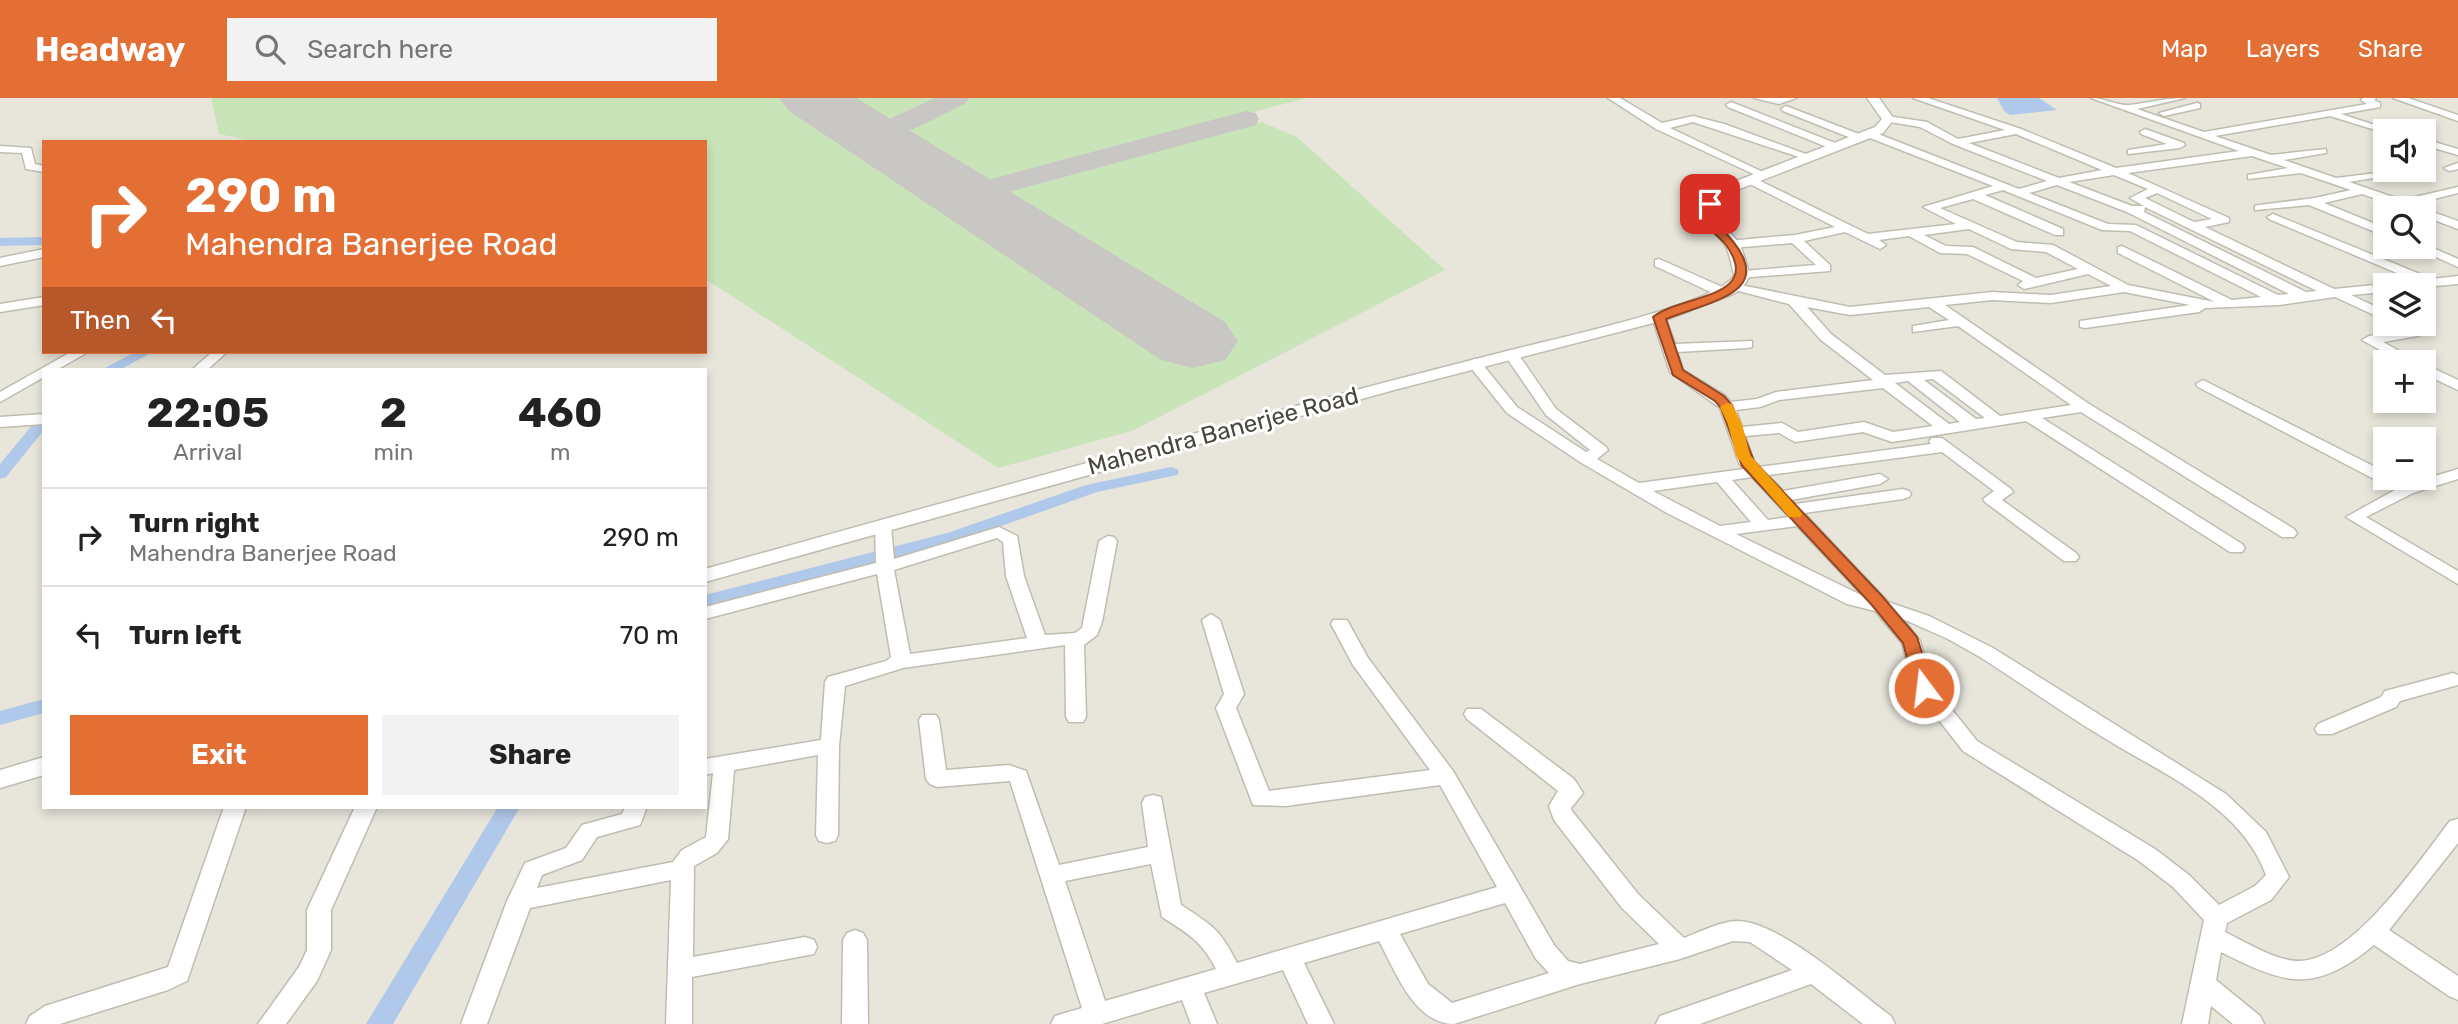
<!DOCTYPE html>
<html lang="en">
<head>
<meta charset="utf-8">
<style>
  :root { --surface:#fff; --page:#f2f2f2; --text:#222; --muted:#767676; --line:#e0e0e0; --accent:#e46f35 }
  body { margin:0; font-family:Rubik,sans-serif; background:var(--page); color:var(--text); height:100vh; display:flex; flex-direction:column; font-size:26px; white-space:nowrap }
  * { box-sizing:border-box; margin:0 }
  p { font-size:23px; color:var(--muted) }
  .icon { flex:none; width:38px; height:38px; fill:none; stroke:currentColor; stroke-width:2; stroke-linecap:round; stroke-linejoin:round }
  .map { position:relative; flex:1; overflow:hidden }
  .side { position:absolute; left:42px; top:270px; width:665px; height:441px; display:flex; flex-direction:column; background:var(--surface); border-radius:0px; box-shadow:0 4px 10px #0003 }
  .side>* { flex:none }
  .hud { position:absolute; left:42px; top:42px; width:665px; height:214px; border-radius:0px; box-shadow:0 4px 10px #0003; background:#e46f35; color:#fff; overflow:hidden }
  .fabs { position:absolute; left:2373px; top:21px; display:grid; gap:14px }
  .fabs a { display:grid; place-items:center; width:63px; height:63px; border-radius:0px; background:var(--surface); box-shadow:0 4px 10px #0003; font-size:35px }
  .pin { position:absolute; display:grid; place-items:center; width:60px; height:60px; color:#fff; margin:-30px; border-radius:14px; box-shadow:0 4px 10px #0006 }
  .me { position:absolute; width:77px; margin:-38px; rotate:345deg; stroke-linejoin:round; filter:drop-shadow(0 0 5px #0008) }
  .turn { display:flex; align-items:center; gap:24px; height:147px; padding:0 28px; font-size:32px }
  .turn .icon { width:91px; height:91px; stroke-width:2.5 }
  .turn b { display:block; font-size:49px; line-height:60px }
  .then { display:flex; align-items:center; height:66px; padding:0 28px; background:#0003; gap:14px; font-size:26px }
  .eta { display:flex; justify-content:space-evenly; align-items:center; height:119px; text-align:center }
  .eta b { font-size:42px; font-weight:700; line-height:49px }
  .action { display:flex; gap:14px; margin-top:auto; padding:14px 28px }
  .action a { flex:1; height:80px; border-radius:0px; background:var(--accent); color:#fff; font-size:28px; font-weight:700; line-height:80px; text-align:center }
  .action a+a { background:var(--page); color:var(--text) }
  ul { padding:0; list-style:none }
  li { display:flex; align-items:center; gap:21px; height:98px; padding:0 28px; border-top:2px solid var(--line) }
  li div { flex:1 }
  li b { display:block; font-size:26px }
  li em { font-style:normal }
  header { display:flex; align-items:center; gap:42px; box-sizing:border-box; height:98px; padding:0 35px; background:var(--accent); color:#fff }
  header strong { font-size:33px }
  nav { display:flex; gap:38px; margin-inline-start:auto; font-size:24px }
  .search { width:490px; height:63px; background:var(--page); display:flex; align-items:center; gap:18px; box-sizing:border-box; padding:0 24px; border-radius:0px; color:var(--muted); font-size:26px }
  .map>svg:first-child { display:block }
</style>
</head>
<body>
<header>
<strong>Headway</strong>
<div class="search"><svg class="icon" aria-label="search" viewBox="0 0 24 24"><circle cx="10" cy="10" r="6"/><path d="M15 15l6 6"/></svg>Search here</div>
<nav><a>Map</a><a>Layers</a><a>Share</a></nav>
</header>
<div class="map">
<svg width="2458" height="926" viewBox="0 0 2458 926">
  <rect width="100%" height="100%" fill="#f5f4ed"/>
  <path fill="#e8e6db" fill-rule="evenodd" d="M0,0H2458V926H0ZM2385,33H2424V72H2385ZM44,44H705V254H44ZM2385,110H2424V149H2385ZM2385,187H2424V226H2385ZM2385,264H2424V303H2385ZM44,271H705V709H44ZM2385,341H2424V380H2385Z"/>
  <g fill="#cae4ba">
    <path d="M211,0H791L1178,250L1224,233L997,95L1262,24L1297,39L1445,172L1132,333L998,370L705,181V44H259L219,36Z"/>
    <path d="M842,0H944L886,27Z"/>
    <path d="M971,0H1306L982,87L899,35Z"/>
  </g>
  <path fill="#b0c8ea" d="M1997,0H2039L2057,12L2010,17L2004,13Z"/>
  <g fill="none" stroke-linecap="round" stroke-linejoin="round">
    <g fill="#b0c8ea" fill-rule="evenodd">
      <path d="M44,139V147L0,148V140Z"/>
      <path d="M135,254H153L121,271H103Z"/>
      <path d="M44,318V332L6,379L0,381V366L39,319Z"/>
      <path d="M1171,369L1177,371L1179,374L1177,377L1097,394L959,443L705,509V497L947,435L1086,387Z"/>
      <path d="M44,601V615L0,627V613Z"/>
      <path d="M498,709H520L393,926H366Z"/>
    </g>
    <g fill="#c8c7c4" fill-rule="evenodd">
      <path d="M935,0H969L965,6C931,22 892,48 852,38L848,32L852,26L889,21Z"/>
      <path d="M1246,13L1256,15L1259,21L1256,27L964,106L953,103L949,97L953,91Z"/>
    </g>
    <path fill="#c8c7c4" fill-rule="evenodd" d="M779,0H856L1225,224L1238,243L1225,262L1193,270L1161,262L789,13Z"/>
    <g stroke="#bfbdb0" stroke-width="3">
      <g id="minor">
        <path d="M1608,0H1620L1662,25L1693,18L1724,26L1814,59L1805,61L1693,24L1670,30L1769,77L1760,79L1656,31Z"/>
        <path d="M1754,0H1796L1779,6Z"/>
        <path d="M1913,0H1928L2021,31L2116,70L2239,53L2091,0C2104,0 2118,8 2129,7C2148,5 2165,0 2185,0L2137,11L2204,34L2367,6L2361,2L2363,0H2376L2374,2L2380,5V9L2341,16L2393,33L2385,35L2330,18L2215,38L2271,57L2326,51V55L2284,62L2336,80L2385,74V78L2349,84L2402,102L2458,89V95L2414,106L2419,110H2403L2362,96L2324,105L2385,130V138L2309,107L2255,112V108L2259,107L2315,100L2351,92L2301,75L2248,81V77L2288,70L2252,58L2128,75L2229,120V124L2205,129L2334,191L2385,186L2389,187H2385V194L2351,197L2385,213V222L2335,199L2279,207L2205,210L2199,214L2085,230L2080,229V223L2190,207L2124,194L2051,205L1992,202L1945,207L2089,306L2294,431L2297,435L2294,439H2282L2081,314L2042,320L2242,446L2245,450L2242,454H2230L2026,323L1892,344L1863,334L1795,344L1779,335L1745,338L1754,364L1759,369L1931,346L1929,343L1932,340H1942L2011,391L2013,394L2002,402L2076,455L2079,459L2076,463H2064L1985,404L1983,401L1994,393L1942,354L1768,377L1783,393L1880,376L1888,381L1880,386L1791,402L1795,406L1903,391L1909,393L1911,396L1909,399L1903,401L1804,415L1888,504L1929,518L1993,550L2226,696L2266,734L2289,779L2271,802L2227,825L2225,834C2248,845 2274,863 2300,863C2354,861 2419,763 2450,723L2458,721V745L2389,832L2458,878V902L2449,898L2374,847C2314,896 2286,887 2221,854L2216,882L2260,918L2264,926H2233L2211,908L2208,926H2182L2204,822L2173,789L2139,763L1963,653L1914,590L1902,545L1875,513L1847,506L1667,415L1580,364L1507,315L1467,265L1474,261L1479,262L1517,309L1586,354L1590,352L1546,317L1504,256L1506,253H1516L1556,311L1606,349L1608,352L1597,361L1639,385L1744,371L1739,365L1720,310L1670,274L1652,219L1654,216H1664L1675,246L1752,243V249L1747,250L1677,254L1683,272L1724,297L1731,304L1757,301L1776,294L1873,282L1821,242L1789,206L1731,191V185L1850,209L1992,194L2051,197L2111,188L2088,176L2024,191L2018,187L2023,183L1967,156L1940,155L1909,138L1879,142L1886,147L1880,151L1845,134L1804,143L1830,167V173L1738,180L1736,177L1742,173L1816,167L1792,145L1732,150L1728,149V143L1795,137L1835,129L1746,84V80H1754L1868,136L1956,126L1923,109L1993,88L1865,38V34H1873L2019,91L2047,83L1953,46L1920,29L1884,23V19L1888,18L1927,24L1958,41L2005,32ZM2016,36L2102,72L2059,80L1969,45ZM2114,77L2148,91L2130,100L2144,108H2132L2069,84ZM2057,87L2127,114L2289,196L2278,197L2136,127L2108,126L2029,95ZM2003,92L2102,132L2130,133L2261,199L2232,202L2122,148L2118,149V155L2215,204L2128,187L2053,147L2017,144L1940,110L1973,101L2055,137H2063V131L1985,97ZM2157,95L2212,121L2194,124L2145,100ZM2145,109L2317,193L2306,194L2144,114ZM1969,131L2011,151L2046,154L2078,171L2036,180L1973,149L1946,148L1924,137ZM1807,209L1850,217L1929,209L1949,222L1913,228V234L1958,228L2071,307L2000,318L1941,273L1885,277L1831,236ZM1933,281L1985,320L1976,321L1924,282ZM1908,283L1960,324L1949,326L1895,285ZM1883,290L1933,328L1893,334L1864,324L1798,334L1782,325L1742,329L1736,312L1760,309L1779,302ZM1752,379L1789,419L1768,422L1732,382ZM1717,384L1751,424L1720,428L1653,393ZM1797,428L1863,498L1736,436ZM1903,521L1948,541L1980,559C2021,585 2060,613 2101,638C2160,675 2241,707 2266,777L2255,788L2219,807L2189,777L2155,751L1977,643L1933,588L1920,543Z"/>
        <path d="M2393,0H2408L2458,17V23Z"/>
        <path d="M1731,4L1840,47L1841,49L1832,51L1728,9L1726,7Z"/>
        <path d="M2197,5L2200,6V10L2164,18L2159,15Z"/>
        <path d="M1786,8L1864,38L1865,40L1856,42L1783,13L1781,11Z"/>
        <path d="M2145,31L2184,45L2185,47L2180,50L2128,56V52L2167,46L2141,36L2140,34Z"/>
        <path d="M2424,41L2458,51V57L2424,47Z"/>
        <path d="M0,48L31,50L35,66L44,68V74L26,71L22,55L0,54Z"/>
        <path d="M2458,65V71L2449,73L2444,70Z"/>
        <path d="M2424,111L2458,123V131L2424,118Z"/>
        <path d="M2273,116L2432,181L2458,178V186L2424,189V187H2414L2416,183L2269,121L2267,119Z"/>
        <path d="M2424,146L2458,161V169L2414,149H2424Z"/>
        <path d="M44,151V159L0,168V160Z"/>
        <path d="M1659,161L1729,192L1730,195L1729,198H1719L1655,168V162Z"/>
        <path d="M44,199V207L0,214V206Z"/>
        <path d="M2396,226H2413L2425,234L2418,238L2383,244L2419,264H2402L2362,242L2369,238L2404,232Z"/>
        <path d="M71,254H88L58,271H44V279L0,304V294Z"/>
        <path d="M212,254H227L208,271H193Z"/>
        <path d="M2424,266L2458,282V292L2424,276Z"/>
        <path d="M2203,282L2385,374V380H2396L2408,386L2458,371V381L2413,395L2366,419L2458,473V486L2346,419L2395,392L2198,289L2196,286Z"/>
        <path d="M44,316V326L0,329V319Z"/>
        <path d="M883,423L891,428L894,461L999,429L1017,438L1024,478L1045,537L1075,535L1082,530L1099,443L1108,438L1114,439L1117,443L1102,524L1097,537L1084,547L1086,619L1083,624H1069L1066,619L1065,547L903,570L845,588L839,648L838,737L835,743L827,745L819,743L816,737L818,657L734,672L728,741L717,755L694,768L693,859L805,839L814,842L817,849L814,856L692,879V926H666L671,782L530,810L487,926H461L507,803L525,765L566,750L582,727L622,716L625,709H647L640,727L597,739L582,762L542,777L537,790L673,764L682,752L706,739L713,675L705,677V661L821,642L825,584L828,579L886,563L891,559L877,476L705,521V509L876,465L875,428ZM997,440L1003,444L1006,478L1027,540L910,556L894,472Z"/>
        <path d="M1211,516L1220,522L1244,596L1236,610L1269,693L1430,672L1353,567L1331,526L1333,522H1347L1368,560L1453,673L1554,847L1568,863L1580,866L1659,846L1622,810L1554,722L1549,708L1558,693L1467,621L1464,616L1467,611H1481L1574,681L1583,695L1571,710L1572,713L1638,796L1684,840C1700,834 1719,824 1736,823C1779,822 1855,892 1891,918L1895,926H1863L1811,886L1700,926H1656L1660,918L1792,872L1750,844L1733,843L1680,861L1580,886L1454,926C1414,926 1395,872 1379,843L1304,865L1334,926H1308L1283,872L1204,895L1217,926H1191L1182,902L1102,926H1051L1055,918L1082,910L1010,683L937,689L930,686L926,681L919,622L922,617H936L939,622L946,672L1009,667L1026,673L1059,767L1148,749L1142,705L1145,699L1153,697L1161,699L1181,807C1212,827 1220,831 1237,865L1497,789L1440,687L1286,708L1253,707L1216,610L1224,596L1202,522ZM1151,766L1162,819C1187,835 1202,843 1216,871L1105,903L1065,783ZM1505,805L1536,861L1549,875L1452,905L1428,886L1400,836Z"/>
        <path d="M2453,575L2458,577V587L2400,603L2396,609L2332,636H2318L2315,631L2318,626L2381,599L2385,593Z"/>
        <path d="M224,709H246L187,883L168,892L60,926H26L30,918L45,908L168,869Z"/>
        <path d="M355,709H377L331,812V852L317,883L286,926H258L299,869L307,852V812Z"/>
        <path d="M855,832L863,835L867,842L868,926H842L843,842L847,835Z"/>
      </g>
    </g>
    <g stroke="#bfbdb0" stroke-width="3">
      <g id="tertiary">
        <path d="M1867,0H1879L1894,21L1883,35L1719,99C1711,125 1726,127 1738,144C1744,153 1746,167 1750,177L1743,189L1735,195L1665,222L1394,292L705,484V471C972,397 1239,321 1507,253C1544,243 1721,206 1734,177C1732,168 1730,157 1726,149C1715,129 1691,126 1708,94L1875,29L1882,21Z"/>
        <path d="M44,659V677L0,690V672Z"/>
      </g>
    </g>
    <use href="#minor" fill="#fff" fill-rule="evenodd"/>
    <use href="#tertiary" fill="#fff" fill-rule="evenodd"/>
  </g>
  <path fill="#e46f35" stroke="#944822" stroke-width="2" d="M1710,103L1716,106L1717,126C1785,192 1721,200 1666,221L1683,272L1724,298L1732,307L1754,363L1882,498L1917,539L1933,590L1930,595L1924,596L1915,590L1903,545L1871,506L1742,368L1721,310L1715,303L1673,277L1653,219C1679,197 1765,201 1726,147C1721,140 1712,134 1706,127L1705,106Z"/>
  <path fill="#f59e0b" d="M1727,305L1732,306L1742,326L1750,357L1800,413L1802,416L1800,419H1789L1736,358L1728,326L1720,309Z"/>
  <g text-anchor="middle" dominant-baseline="central" stroke-width="6" stroke-linejoin="round" paint-order="stroke">
    <g font-size="24" fill="#49463b" stroke="#fff">
      <text transform="translate(1223 333) rotate(-15)">Mahendra Banerjee Road</text>
    </g>
  </g>
</svg>
<div class="fabs">
<a><svg class="icon" aria-label="sound" viewBox="0 0 24 24"><path d="M4 9h4l5-4v14l-5-4H4zM17 9q2 3 0 6"/></svg></a>
<a><svg class="icon" aria-label="search" viewBox="0 0 24 24"><circle cx="10" cy="10" r="6"/><path d="M15 15l6 6"/></svg></a>
<a><svg class="icon" aria-label="layers" viewBox="0 0 24 24"><path d="M12 4l9 5-9 5-9-5zM3 14l9 5 9-5"/></svg></a>
<a>+</a>
<a>−</a>
</div>
<div class="pin" style="left:1710px;top:106px;background:#d93025"><svg class="icon" aria-label="arrive" viewBox="0 0 24 24"><path d="M6 21V4h12l-3 4 3 4H6"/></svg></div>
<svg class="me" style="left:1924px;top:590px" viewBox="-20 -20 40 40"><circle r="17" fill="#e46f35" stroke="#fff" stroke-width="3"/><path d="M0-11L8 9 0 5-8 9z" fill="#fff"/></svg>
<div class="hud">
<div class="turn"><svg class="icon" aria-label="right" viewBox="0 0 24 24"><path d="M7 20v-9h11M14 6l5 5-5 5"/></svg><div><b>290 m</b>Mahendra Banerjee Road</div></div>
<div class="then">Then<svg class="icon" aria-label="left" viewBox="0 0 24 24"><path d="M17 20v-9H6M10 6l-5 5 5 5"/></svg></div>
</div>
<section class="side">
<div class="eta">
<div><b>22:05</b><p>Arrival</p></div>
<div><b>2</b><p>min</p></div>
<div><b>460</b><p>m</p></div>
</div>
<ul>
<li><svg class="icon" aria-label="right" viewBox="0 0 24 24"><path d="M7 20v-9h11M14 6l5 5-5 5"/></svg><div><b>Turn right</b><p>Mahendra Banerjee Road</p></div><em>290 m</em></li>
<li><svg class="icon" aria-label="left" viewBox="0 0 24 24"><path d="M17 20v-9H6M10 6l-5 5 5 5"/></svg><div><b>Turn left</b></div><em>70 m</em></li>
</ul>
<div class="action"><a>Exit</a><a>Share</a></div>
</section>
</div>
</body>
</html>
